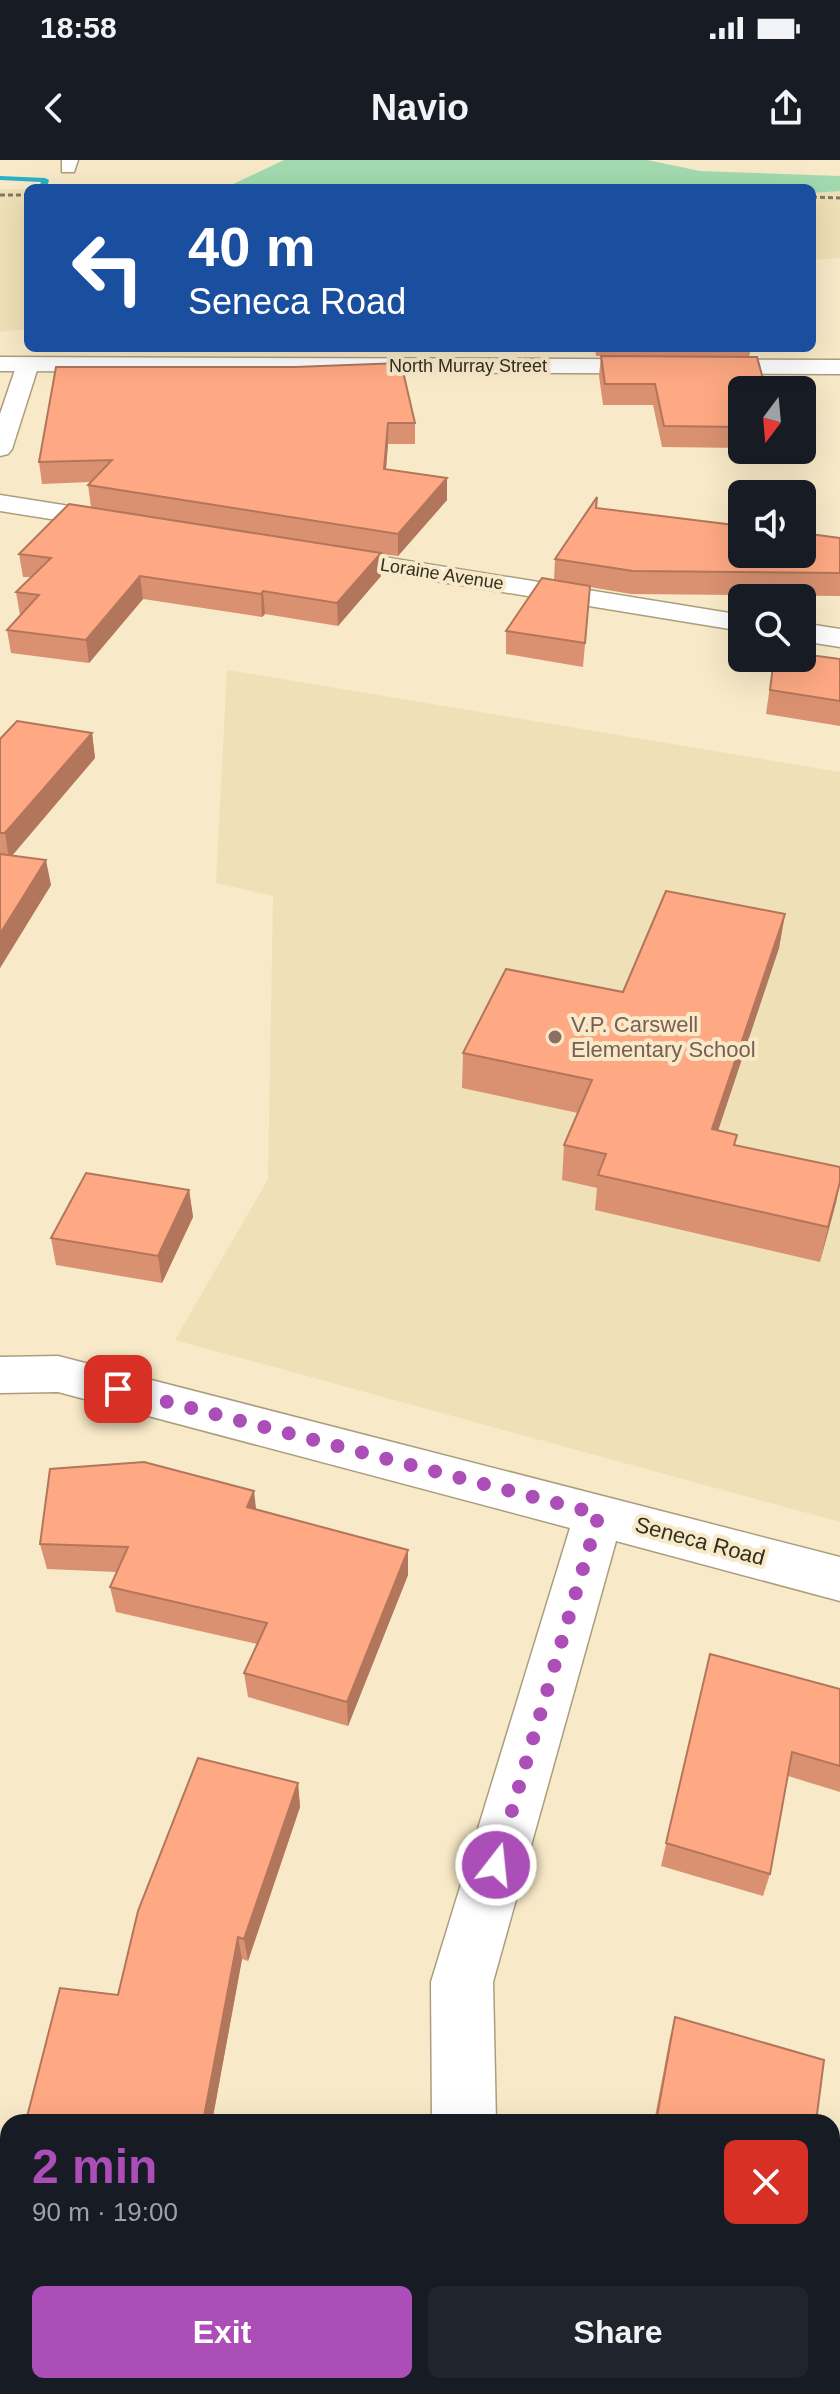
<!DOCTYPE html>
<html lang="en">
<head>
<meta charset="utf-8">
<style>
  :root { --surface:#171b24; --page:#20242c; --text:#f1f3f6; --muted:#9ea1a6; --accent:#ac4eb8 }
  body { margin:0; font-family:Helvetica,sans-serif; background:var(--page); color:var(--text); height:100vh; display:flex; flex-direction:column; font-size:30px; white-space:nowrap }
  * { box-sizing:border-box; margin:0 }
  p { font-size:26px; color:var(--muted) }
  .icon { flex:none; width:44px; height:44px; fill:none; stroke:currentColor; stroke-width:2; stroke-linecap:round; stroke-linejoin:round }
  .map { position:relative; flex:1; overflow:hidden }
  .details { position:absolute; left:0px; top:1954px; width:840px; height:280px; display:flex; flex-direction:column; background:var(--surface); border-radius:24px 24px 0 0; box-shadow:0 8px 32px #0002 }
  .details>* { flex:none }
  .top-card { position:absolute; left:24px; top:24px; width:792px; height:168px; border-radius:12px; box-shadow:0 8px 32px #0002; background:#1a4fa0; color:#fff; overflow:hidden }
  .needle { width:52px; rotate:196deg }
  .controls { position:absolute; left:728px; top:216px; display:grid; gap:16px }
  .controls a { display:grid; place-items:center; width:88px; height:88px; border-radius:12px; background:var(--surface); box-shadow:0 8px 32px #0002; font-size:40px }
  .pin { position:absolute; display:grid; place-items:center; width:68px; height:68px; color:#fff; margin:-34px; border-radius:16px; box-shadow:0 4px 12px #0006 }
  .me { position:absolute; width:88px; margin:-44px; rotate:16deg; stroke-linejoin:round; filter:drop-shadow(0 0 6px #0008) }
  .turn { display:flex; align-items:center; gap:28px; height:168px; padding:0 32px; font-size:36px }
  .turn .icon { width:104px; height:104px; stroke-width:2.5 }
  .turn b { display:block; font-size:56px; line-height:68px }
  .round { display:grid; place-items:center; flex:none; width:84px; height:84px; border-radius:12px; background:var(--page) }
  .headline { display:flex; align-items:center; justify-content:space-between; height:136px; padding:0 32px }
  h1 { font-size:48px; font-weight:800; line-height:60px; color:var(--accent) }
  .button { display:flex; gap:16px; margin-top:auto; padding:16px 32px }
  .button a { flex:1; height:92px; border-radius:12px; background:var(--accent); color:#fff; font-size:32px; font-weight:800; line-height:92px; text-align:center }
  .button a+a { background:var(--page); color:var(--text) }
  .status { display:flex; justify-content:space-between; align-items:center; height:56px; padding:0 40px; background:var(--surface); direction:ltr }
  .status svg { height:22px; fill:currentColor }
  header { display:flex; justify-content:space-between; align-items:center; height:104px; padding:0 32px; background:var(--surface); font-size:36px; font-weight:800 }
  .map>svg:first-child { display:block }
</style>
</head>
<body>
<div class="status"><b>18:58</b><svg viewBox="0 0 49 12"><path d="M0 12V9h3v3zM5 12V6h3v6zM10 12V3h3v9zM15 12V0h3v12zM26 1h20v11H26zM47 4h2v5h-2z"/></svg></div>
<header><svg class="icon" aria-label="back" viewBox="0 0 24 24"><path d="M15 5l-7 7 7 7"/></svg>Navio<svg class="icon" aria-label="share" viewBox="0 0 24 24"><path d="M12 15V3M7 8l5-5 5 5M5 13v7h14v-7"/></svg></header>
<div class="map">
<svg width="840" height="2234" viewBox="0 0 840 2234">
  <rect width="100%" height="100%" fill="#f8eac8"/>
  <g fill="#f0e0b7">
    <path d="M0,29H28V169L0,172Z"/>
    <path d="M812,31H840V98L812,100Z"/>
    <path d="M227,510L840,612V1362L175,1180L268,1019L273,736L216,723Z"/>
  </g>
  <path fill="#a2daaf" d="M284,0H647L700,11L840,16V31L812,33V28L231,25Z"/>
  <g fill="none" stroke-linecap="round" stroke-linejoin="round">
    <path fill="#29b2c5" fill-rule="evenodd" d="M0,16L45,18L49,20L47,28H39L41,22L0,20Z"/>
    <g stroke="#ab9e7e" stroke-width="3">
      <g id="street">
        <path d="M62,0H78L74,12H62Z"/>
        <path d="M28,197L39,204L12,289L8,294L0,296V254L17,204Z"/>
        <path d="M0,335L120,354L129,357L133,362L129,367L120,370L0,351Z"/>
        <path d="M322,387L742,455V471L313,401L309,395L313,389Z"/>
        <path d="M802,463L840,469V487L802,481Z"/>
        <path d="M58,1196L840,1397V1441L616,1381L493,1822L496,1962H432L431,1822L570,1368L58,1232L0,1233V1197Z"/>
        <path d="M475,2226H550L554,2234H478Z"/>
      </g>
    </g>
    <g stroke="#ab9e7e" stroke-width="3">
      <path id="secondary" d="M0,197L840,200V214L0,211Z"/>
    </g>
    <use href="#street" fill="#fff" fill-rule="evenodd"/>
    <use href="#secondary" fill="#fff" fill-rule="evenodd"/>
    <g stroke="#807863" stroke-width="3" stroke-dasharray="5 3" stroke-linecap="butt">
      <path d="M0,35H28"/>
      <path d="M812,37L840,38"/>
    </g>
  </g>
  <g fill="#da9171">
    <path d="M595,188H751L742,230V288L662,287L653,245H603L599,216L601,196H596Z"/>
    <path d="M56,207L415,263V284H388L386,310L447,340L398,396L381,394V416L338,466L265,454L262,457L143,439L89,503L11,493L7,470L20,455L16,432L31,417H23L19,394L91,347L88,325L90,322L42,324L39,302Z"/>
    <path d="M596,348L840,378V436L631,434L590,427L583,507L506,494V471L554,420L555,399Z"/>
    <path d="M774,498L840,499V566L766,554Z"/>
    <path d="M92,573L95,598L12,696L51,725L0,808V579Z"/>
    <path d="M785,754L779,788L718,970L736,985L840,1024L820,1102L595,1050L597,1028L562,1020L564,985L578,953L462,928L463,893L623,832Z"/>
    <path d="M189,1030L193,1057L162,1123L56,1105L51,1078Z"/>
    <path d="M256,1349L408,1415L348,1566L248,1537L244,1513L257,1484L116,1452L110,1427L117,1412L47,1409L40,1384Z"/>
    <path d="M710,1494L840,1529V1632L788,1616L770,1714L763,1736L661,1706Z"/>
    <path d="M298,1623L300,1647L248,1801L242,1799L212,1962H29L27,1957L118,1835Z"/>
    <path d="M675,1857L816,1962H654L670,1877Z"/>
    <path d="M28,2226H169V2234H27Z"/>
  </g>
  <g fill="#b2765c">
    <path d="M388,263V284L384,331V309Z"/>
    <path d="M447,318V340L398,396V374Z"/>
    <path d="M381,393V416L338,466L337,443Z"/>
    <path d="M140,416L143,439L89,503L86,480Z"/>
    <path d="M263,431L265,454L262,457L261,434Z"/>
    <path d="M92,573L95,598L9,699L5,673Z"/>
    <path d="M46,700L51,725L0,808V774Z"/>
    <path d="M785,754L779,788L707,1004L712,969Z"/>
    <path d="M840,1022L836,1043L820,1102L828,1067Z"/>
    <path d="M189,1030L193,1057L162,1123L158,1096Z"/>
    <path d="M254,1331L257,1357L247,1347Z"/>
    <path d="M408,1390V1415L348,1566L347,1542Z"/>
    <path d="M298,1623L300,1647L248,1801L244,1779Z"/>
    <path d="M238,1777L242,1799L212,1962H203Z"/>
    <path d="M162,2226H169V2234H163Z"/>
  </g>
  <g fill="#fea983" stroke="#b2765c" stroke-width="2">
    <path d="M601,196L757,197L766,230H742V267L664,266L655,224H605Z"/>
    <path d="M401,203L415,263H388L384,309L447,318L398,374L88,325L112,300L39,302L56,207H295Z"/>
    <path d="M597,337L596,348L742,366V394H802V373L840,378V413L633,411L555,399Z"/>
    <path d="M69,344L381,393L337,443L263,431L261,434L140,416L86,480L7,470L39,435L16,432L51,398L19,394Z"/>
    <path d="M542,418L590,426L585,483L506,471Z"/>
    <path d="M802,494L840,499V541L770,530L774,498H802Z"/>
    <path d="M17,561L92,573L5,673H0V579Z"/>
    <path d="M0,694L46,700L0,774Z"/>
    <path d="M666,731L785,754L712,969L737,975L734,985L840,1007V1022L828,1067L598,1015L606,994L564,985L592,920L463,893L506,809L623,832Z"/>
    <path d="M86,1013L189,1030L158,1096L51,1078Z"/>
    <path d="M144,1302L254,1331L247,1347L408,1390L347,1542L244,1513L267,1463L110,1427L128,1387L40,1384L50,1309Z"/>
    <path d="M710,1494L840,1529V1606L792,1592L770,1714L666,1683Z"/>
    <path d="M198,1598L298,1623L244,1779L238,1777L203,1962H55V1960L27,1957L60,1828L118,1835L138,1751Z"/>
    <path d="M675,1857L824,1900L816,1962H656Z"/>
    <path d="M28,2226H162V2232L122,2234H27Z"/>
  </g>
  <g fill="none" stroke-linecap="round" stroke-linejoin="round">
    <path stroke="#ac4eb8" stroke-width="14" stroke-dasharray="0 25.2" d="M118,1229L599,1354L496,1705"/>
  </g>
  <circle fill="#8d6e63" stroke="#f8eac8" stroke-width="3" cx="555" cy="877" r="8"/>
  <g text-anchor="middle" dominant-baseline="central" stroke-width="8" stroke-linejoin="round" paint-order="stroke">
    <g font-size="18" fill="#332e21" stroke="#f8eac8">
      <text x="468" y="206">North Murray Street</text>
      <text transform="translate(442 414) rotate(9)">Loraine Avenue</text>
    </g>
    <g font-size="22" fill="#785e54" stroke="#f8eac8" text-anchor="start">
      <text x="571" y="864">V.P. Carswell<tspan x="571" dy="25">Elementary School</tspan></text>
    </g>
    <g font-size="22" fill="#332e21" stroke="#f8eac8">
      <text transform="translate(700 1381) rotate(15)">Seneca Road</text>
    </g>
  </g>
</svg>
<div class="controls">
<a><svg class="needle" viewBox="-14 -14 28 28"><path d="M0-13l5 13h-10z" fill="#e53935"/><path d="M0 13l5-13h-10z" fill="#9ea1a6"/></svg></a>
<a><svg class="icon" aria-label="sound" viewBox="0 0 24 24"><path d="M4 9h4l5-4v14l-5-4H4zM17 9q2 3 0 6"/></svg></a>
<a><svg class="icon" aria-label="search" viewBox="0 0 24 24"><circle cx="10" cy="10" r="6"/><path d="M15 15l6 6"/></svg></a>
</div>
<div class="pin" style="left:118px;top:1229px;background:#d93025"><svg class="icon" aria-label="arrive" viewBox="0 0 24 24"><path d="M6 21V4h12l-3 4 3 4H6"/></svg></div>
<svg class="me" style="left:496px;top:1705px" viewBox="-20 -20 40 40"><circle r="17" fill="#ac4eb8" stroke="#fff" stroke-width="3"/><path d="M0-11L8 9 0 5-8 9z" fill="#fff"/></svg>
<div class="top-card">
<div class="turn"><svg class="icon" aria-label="left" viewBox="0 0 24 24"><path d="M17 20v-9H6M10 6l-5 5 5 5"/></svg><div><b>40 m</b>Seneca Road</div></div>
</div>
<section class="details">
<div class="headline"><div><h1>2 min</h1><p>90 m · 19:00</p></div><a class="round" style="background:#d93025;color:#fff"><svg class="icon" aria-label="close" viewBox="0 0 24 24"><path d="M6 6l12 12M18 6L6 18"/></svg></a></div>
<div class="button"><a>Exit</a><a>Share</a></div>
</section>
</div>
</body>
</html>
